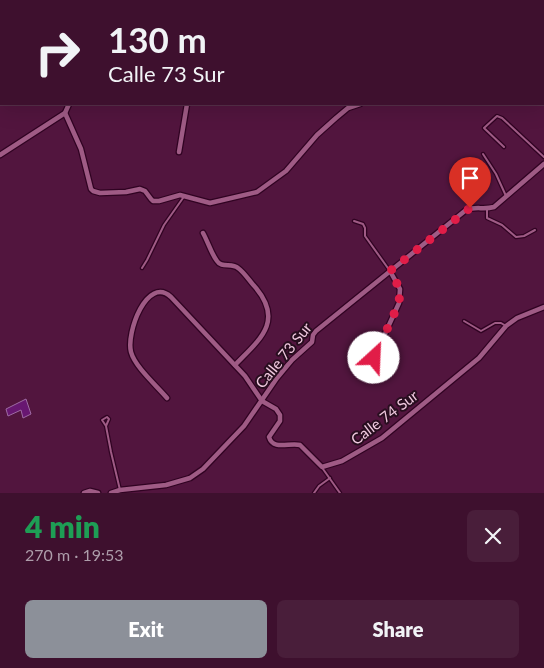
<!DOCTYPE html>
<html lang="en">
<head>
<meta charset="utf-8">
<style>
  :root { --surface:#3e102e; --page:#491e3a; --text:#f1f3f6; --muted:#ad9daa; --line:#57304a; --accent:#8c9099 }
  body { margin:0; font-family:Lato,sans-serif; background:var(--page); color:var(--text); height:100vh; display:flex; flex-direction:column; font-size:19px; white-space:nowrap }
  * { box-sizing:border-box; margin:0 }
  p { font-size:16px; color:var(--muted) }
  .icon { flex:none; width:28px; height:28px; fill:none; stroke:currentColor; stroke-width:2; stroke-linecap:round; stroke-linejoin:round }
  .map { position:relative; height:493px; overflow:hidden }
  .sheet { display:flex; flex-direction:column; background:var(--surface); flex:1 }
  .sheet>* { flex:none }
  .hud { position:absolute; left:0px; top:0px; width:545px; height:105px; box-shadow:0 5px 20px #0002,0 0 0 1px var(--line); background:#3e102e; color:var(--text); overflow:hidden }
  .pin { position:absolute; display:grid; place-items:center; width:42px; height:42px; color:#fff; margin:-51px -21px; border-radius:50% 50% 50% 0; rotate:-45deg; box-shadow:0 0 5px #0007 }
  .pin .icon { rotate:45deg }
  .me { position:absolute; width:55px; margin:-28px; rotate:25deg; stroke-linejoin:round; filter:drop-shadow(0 0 4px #0008) }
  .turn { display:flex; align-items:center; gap:18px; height:105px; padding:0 25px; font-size:22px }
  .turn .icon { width:65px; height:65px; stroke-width:2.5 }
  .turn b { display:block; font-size:35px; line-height:42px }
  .round { display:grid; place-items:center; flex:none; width:52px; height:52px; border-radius:8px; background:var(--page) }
  .head { display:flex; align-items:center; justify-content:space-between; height:85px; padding:0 25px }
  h1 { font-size:30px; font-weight:800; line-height:38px; color:#1e9e55 }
  .button { display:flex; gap:10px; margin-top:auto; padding:10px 25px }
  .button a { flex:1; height:58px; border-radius:8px; background:var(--accent); color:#fff; font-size:20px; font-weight:800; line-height:58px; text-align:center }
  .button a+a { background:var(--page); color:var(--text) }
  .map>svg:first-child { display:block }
</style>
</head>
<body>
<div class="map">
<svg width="544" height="493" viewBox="0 0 544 493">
  <rect width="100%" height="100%" fill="#52153e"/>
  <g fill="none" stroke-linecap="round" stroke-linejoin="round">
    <path stroke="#4f5252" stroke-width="1" d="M498,1L499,0"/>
  </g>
  <path fill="#681771" stroke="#9e6ba4" d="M26,399L31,414L23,418L21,410L8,416L6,409Z"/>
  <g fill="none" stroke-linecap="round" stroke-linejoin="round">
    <g stroke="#300322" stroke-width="4.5">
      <g id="lane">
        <path d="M218,0L219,1"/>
        <path d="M544,81V80"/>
        <path d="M504,147L484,128L497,116L502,118L544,157"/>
        <path d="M483,154L496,174L506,196"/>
        <path d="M487,209V218L502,225L516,237L524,236L535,230"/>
        <path d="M354,221L363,224L365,228V236L390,271"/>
        <path d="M142,268L147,260L164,225L183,198"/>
        <path d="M464,321L481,331L495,323H501L506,326"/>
        <path d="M106,426L102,420L107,417L109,419L106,426L111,452L120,490"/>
        <path d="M323,469L340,493"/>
        <path d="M314,493L319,486L330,478"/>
      </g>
    </g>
    <g stroke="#300322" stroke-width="7">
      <g id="street">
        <path d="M119,0L120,1"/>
        <path d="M451,0L477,1"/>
        <path d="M167,1L168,0"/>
        <path d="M487,1L494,0"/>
        <path d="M510,1L512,0"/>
        <path d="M65,113L81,149L91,189L93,191L100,193L126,192L140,189L145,191L151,199L153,201H159L180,195L210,203L257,192L286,171L317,135L336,118L348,108L360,104"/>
        <path d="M179,152L187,104"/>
        <path d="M0,155L65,113L69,104"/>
        <path d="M203,233C208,242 211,253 217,261C221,268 232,263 238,268C245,273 250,282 256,288C284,322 259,340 235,365"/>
        <path d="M374,358L399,303L400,289L390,271"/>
        <path d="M167,398C157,386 135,367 131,352C126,333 147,275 171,297L245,376L262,401L276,409L280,415V421L269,437C273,451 290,442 300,445L322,467L342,461L382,438L479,358L506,326L517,318L544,307"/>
        <path d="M84,493L90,491L98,493"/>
        <path d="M111,493L120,490L166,485L190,478L203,469L244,426L277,378L292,360L312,342L313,335L316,331L466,210C475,206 484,210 494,207L544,164"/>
      </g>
    </g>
    <use href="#lane" stroke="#9f5b85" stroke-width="2"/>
    <use href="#street" stroke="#9f5b85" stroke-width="4.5"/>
  </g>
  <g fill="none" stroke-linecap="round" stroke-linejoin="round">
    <path stroke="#e11d48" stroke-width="9" stroke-dasharray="0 16.2" d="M374,358L399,303L400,289L390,271L470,208"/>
  </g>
  <g text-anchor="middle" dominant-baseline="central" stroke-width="4" stroke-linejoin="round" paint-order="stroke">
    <g font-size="15" fill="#f1cae0" stroke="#280e1f">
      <text transform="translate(283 355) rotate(-51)">Calle 73 Sur</text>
      <text transform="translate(384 417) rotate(-37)">Calle 74 Sur</text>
    </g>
  </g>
</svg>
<div class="pin" style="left:470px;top:208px;background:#d93025"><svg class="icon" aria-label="arrive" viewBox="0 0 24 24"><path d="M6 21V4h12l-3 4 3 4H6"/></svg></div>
<svg class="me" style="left:374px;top:358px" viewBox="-20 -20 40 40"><circle r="19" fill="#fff"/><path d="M0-13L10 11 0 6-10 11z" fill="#e11d48"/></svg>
<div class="hud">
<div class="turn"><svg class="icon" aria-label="right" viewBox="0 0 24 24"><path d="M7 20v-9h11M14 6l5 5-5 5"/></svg><div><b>130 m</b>Calle 73 Sur</div></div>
</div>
</div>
<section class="sheet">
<div class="head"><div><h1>4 min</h1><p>270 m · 19:53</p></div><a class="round"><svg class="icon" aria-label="close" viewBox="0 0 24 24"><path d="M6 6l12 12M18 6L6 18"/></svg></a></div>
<div class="button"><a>Exit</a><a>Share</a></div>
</section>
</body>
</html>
